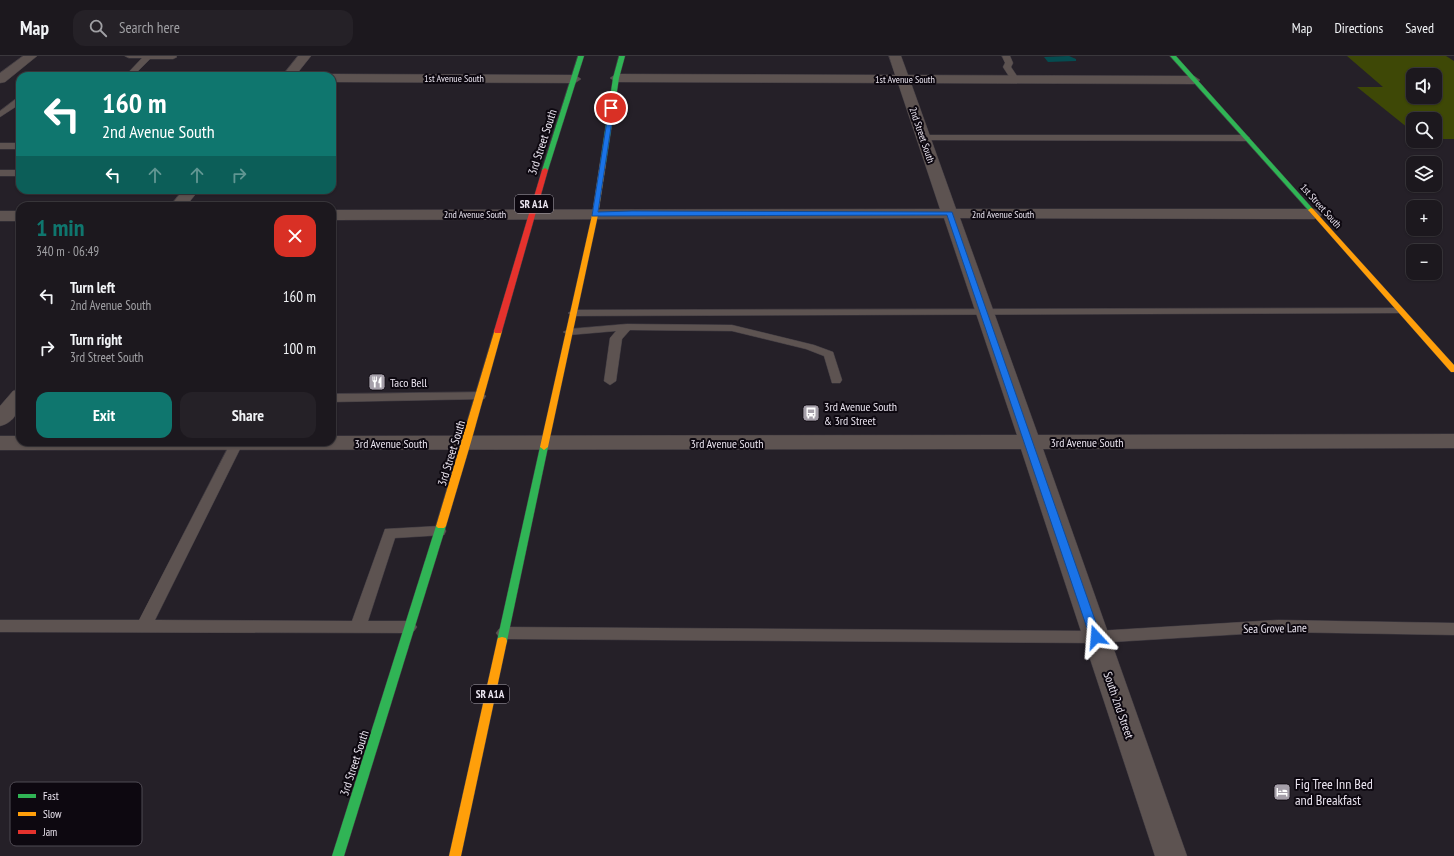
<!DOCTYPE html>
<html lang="en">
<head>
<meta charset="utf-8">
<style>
  :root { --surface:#1c181e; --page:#252127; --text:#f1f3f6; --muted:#a0a0a4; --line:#3a373c; --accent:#0f766e }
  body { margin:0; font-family:"PT Sans Narrow",sans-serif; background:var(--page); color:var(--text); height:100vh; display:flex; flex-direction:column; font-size:15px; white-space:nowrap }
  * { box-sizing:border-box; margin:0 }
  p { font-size:13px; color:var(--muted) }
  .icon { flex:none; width:22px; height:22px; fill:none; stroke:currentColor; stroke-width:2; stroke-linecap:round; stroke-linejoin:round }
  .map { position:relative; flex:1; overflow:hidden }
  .drawer { position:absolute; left:16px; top:146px; width:320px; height:244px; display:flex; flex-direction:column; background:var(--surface); border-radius:12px; box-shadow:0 1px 3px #0004,0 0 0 1px var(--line) }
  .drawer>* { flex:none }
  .banner { position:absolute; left:16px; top:16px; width:320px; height:122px; border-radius:12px; box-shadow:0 1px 3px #0004,0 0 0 1px var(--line); background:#0f766e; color:#fff; overflow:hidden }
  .buttons { position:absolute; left:1406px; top:12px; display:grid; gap:8px }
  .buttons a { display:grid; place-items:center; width:36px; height:36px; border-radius:8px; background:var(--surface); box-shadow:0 1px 3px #0004,0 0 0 1px var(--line); font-size:20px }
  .pin { position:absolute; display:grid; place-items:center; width:34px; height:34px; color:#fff; margin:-17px; border:2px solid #fff; border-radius:50%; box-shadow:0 1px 4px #0007 }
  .me { position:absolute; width:44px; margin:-22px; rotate:341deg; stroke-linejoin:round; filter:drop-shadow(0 0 3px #0008) }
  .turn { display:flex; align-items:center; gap:14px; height:84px; padding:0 20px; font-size:18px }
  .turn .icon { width:52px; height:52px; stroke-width:2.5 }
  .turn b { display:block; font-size:28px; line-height:34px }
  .lanes { display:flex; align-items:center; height:38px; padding:0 20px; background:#0003; justify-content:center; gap:20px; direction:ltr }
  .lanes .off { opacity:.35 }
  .round { display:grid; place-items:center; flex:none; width:42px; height:42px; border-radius:12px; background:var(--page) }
  .overview { display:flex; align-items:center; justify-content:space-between; height:68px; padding:0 20px }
  h1 { font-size:24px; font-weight:600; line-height:30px; color:var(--accent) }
  .action { display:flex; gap:8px; margin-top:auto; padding:8px 20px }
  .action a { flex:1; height:46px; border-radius:12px; background:var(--accent); color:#fff; font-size:16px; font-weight:600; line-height:46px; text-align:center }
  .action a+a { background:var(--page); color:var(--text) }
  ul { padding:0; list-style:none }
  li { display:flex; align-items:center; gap:12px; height:52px; padding:0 20px }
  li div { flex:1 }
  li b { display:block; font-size:15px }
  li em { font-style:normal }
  header { display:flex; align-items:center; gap:24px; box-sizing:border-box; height:56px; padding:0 20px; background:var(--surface); border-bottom:1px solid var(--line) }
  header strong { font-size:19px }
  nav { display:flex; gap:22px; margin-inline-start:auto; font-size:14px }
  .search { width:280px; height:36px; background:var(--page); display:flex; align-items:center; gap:10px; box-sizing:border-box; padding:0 14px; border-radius:12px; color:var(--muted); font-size:15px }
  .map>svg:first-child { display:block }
</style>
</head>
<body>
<header>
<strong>Map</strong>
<div class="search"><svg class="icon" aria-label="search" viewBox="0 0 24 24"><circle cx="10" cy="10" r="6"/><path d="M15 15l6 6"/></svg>Search here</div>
<nav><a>Map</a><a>Directions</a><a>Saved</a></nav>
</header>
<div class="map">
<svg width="1454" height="800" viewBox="0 0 1454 800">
  <rect width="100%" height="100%" fill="#252028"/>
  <path fill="#3e4806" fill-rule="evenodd" d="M1347,0H1446L1454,5V83H1435V63H1413V76L1357,31H1383ZM1413,19H1435V41H1413Z"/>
  <path fill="#054c50" d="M1069,0L1076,3V5L1048,6L1044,1Z"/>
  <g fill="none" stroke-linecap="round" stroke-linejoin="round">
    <g stroke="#413c43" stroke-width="1">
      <g id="lane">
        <path d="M125,0H176L177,1L173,3H150L133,20H125L142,2H129Z"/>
        <path d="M1002,0H1010L1013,7L1011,11L1019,23L1018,25H1012L1003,11L1005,7Z"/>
        <path d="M17,42H20V48L0,61V55Z"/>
        <path d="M923,79H1246L1250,82L1246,85L920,84V80Z"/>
        <rect x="0" y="87" width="20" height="6"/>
        <rect x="0" y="114" width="20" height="6"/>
        <path d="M1400,252L1405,255L1404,257L573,260L568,257L573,254Z"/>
        <path d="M627,268L732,269L814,289L833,296L842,324L840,327H832L824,300L806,293L732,275L630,274L622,283L616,325L610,329L604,325L610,282L616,275L569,279L563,276L569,273Z"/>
        <path d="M480,336L486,340L484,343L332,346V338Z"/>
        <path d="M231,386L243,387L155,564L352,565L385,473L439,470L444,471L446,475L444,479L395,482L368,565H409L414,567L417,571L414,575L409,577L0,576V564H139Z"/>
        <path d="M1278,564L1454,567V579L1278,576L1096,587L504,583L499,581L496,577L499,573L504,571L1096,575Z"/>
      </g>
    </g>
    <g stroke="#413c43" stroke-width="1">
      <g id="street">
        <path d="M23,0H37L5,26L0,27V17Z"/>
        <path d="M298,0H311L295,20H282Z"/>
        <path d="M889,0H901L908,19L1194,20L1200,24L1194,28L911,27L956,153H1314L1320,155L1322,158L1320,161L1314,163L960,162L1038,379L1454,378V392L1043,393L1187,800H1155L1021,393L0,394V380H20V386H332V380L1017,379L944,162L332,164V154L940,153L898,27L616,26L610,22L616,18L895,19Z"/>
        <path d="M332,18L575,19L581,23L575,27L332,26V20H327Z"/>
        <path d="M183,134H199L186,150H170Z"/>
        <rect x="0" y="155" width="20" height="10"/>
        <path d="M20,333C20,349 19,365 0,370V350L13,335Z"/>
      </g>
    </g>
    <g stroke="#413c43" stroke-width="1">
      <g id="fast">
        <path d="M578,0H584L548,114L543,115L542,114Z"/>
        <path d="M619,0H625L619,22L606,107L603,109L600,107L613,22Z"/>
        <path d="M1170,0H1176L1313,153V155H1309Z"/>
        <path d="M544,388L548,391L507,585L506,588L502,589L498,588L497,585L540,391Z"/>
        <path d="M441,467L444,468L446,470L344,800H332L436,470L438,468Z"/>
      </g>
    </g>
    <g stroke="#413c43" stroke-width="1">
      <g id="slow">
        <path d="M603,105L606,107L598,159L548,391L544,394L540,391L592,159L600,107Z"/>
        <path d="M1311,152L1313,153L1454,309V316H1451L1309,155L1308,154Z"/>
        <path d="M495,273H501L502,275L471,386L446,470L444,472H438L436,470Z"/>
        <path d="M502,581L506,582L507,585L461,800H449L497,585L498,582Z"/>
      </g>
    </g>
    <g stroke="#413c43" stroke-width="1">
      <path id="jam" d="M545,112L548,114L502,275L501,277H495L494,275L542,114Z"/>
    </g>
    <use href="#lane" fill="#5d5351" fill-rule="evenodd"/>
    <use href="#street" fill="#5d5351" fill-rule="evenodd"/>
    <use href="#fast" fill="#30b455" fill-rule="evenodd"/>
    <use href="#slow" fill="#ff9f0a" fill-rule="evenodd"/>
    <use href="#jam" fill="#e5322d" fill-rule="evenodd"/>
  </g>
  <path fill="#1a73e8" stroke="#114b97" d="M611,50L614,52L598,156L632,155L952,156L1101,581L1100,584H1092L1090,581L947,159L592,160L609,52Z"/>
  <defs>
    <g id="restaurant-square" transform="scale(0.9)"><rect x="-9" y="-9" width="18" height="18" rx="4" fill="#a59fa9" stroke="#0d0810"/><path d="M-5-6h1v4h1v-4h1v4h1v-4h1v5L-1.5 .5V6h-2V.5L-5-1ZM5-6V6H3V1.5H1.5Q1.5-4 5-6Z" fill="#fff"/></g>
    <g id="bus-square" transform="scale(0.9)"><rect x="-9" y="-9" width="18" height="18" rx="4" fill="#a59fa9" stroke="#0d0810"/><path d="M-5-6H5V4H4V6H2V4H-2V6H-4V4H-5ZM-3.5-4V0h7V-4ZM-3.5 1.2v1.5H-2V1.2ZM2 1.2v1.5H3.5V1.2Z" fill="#fff"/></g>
    <g id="hotel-square" transform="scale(0.9)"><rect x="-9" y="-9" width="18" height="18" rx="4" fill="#a59fa9" stroke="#0d0810"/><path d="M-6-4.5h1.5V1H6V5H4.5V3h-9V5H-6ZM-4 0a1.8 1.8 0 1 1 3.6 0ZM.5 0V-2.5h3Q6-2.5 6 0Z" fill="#fff"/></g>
  </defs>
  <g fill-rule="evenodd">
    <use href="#restaurant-square" x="377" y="326"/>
    <use href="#bus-square" x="811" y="357"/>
    <use href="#hotel-square" x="1282" y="736"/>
  </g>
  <g text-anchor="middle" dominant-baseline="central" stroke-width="4" stroke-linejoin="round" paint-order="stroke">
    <g font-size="10" fill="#eae4ef" stroke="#0d0810">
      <text x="454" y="22">1st Avenue South</text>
      <text x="905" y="23">1st Avenue South</text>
      <text transform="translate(922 79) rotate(71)">2nd Street South</text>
      <text transform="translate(1321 150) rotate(48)">1st Street South</text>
      <text x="475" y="158">2nd Avenue South</text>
      <text x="1003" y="158">2nd Avenue South</text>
    </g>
    <g fill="#0d0810" stroke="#a8a2ac" stroke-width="1">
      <rect x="515" y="139" width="38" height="18" rx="3"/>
      <rect x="471" y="629" width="38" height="18" rx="3"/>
    </g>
    <g font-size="11" font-weight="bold" fill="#eae4ef">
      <text x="534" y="148">SR A1A</text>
      <text x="490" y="638">SR A1A</text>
    </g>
    <g font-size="12" fill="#eae4ef" stroke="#0d0810">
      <text transform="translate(542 86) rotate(-72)">3rd Street South</text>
      <text x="1087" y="386">3rd Avenue South</text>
      <text x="391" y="387">3rd Avenue South</text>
      <text x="727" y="387">3rd Avenue South</text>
      <text transform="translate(451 397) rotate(-73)">3rd Street South</text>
      <text transform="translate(1275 572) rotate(-1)">Sea Grove Lane</text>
      <text transform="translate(1119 649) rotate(71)">South 2nd Street</text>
      <text transform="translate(354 707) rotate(-72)">3rd Street South</text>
    </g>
    <g font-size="12" fill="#eae4ef" stroke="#0d0810" text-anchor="start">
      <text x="390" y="326">Taco Bell</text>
      <text x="824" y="350">3rd Avenue South<tspan x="824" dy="14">&amp; 3rd Street</tspan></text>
    </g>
    <g font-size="14" fill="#eae4ef" stroke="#0d0810" text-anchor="start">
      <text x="1295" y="728">Fig Tree Inn Bed<tspan x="1295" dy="16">and Breakfast</tspan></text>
    </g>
  </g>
  <rect x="10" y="726" width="132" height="64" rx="6" fill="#0d0810" stroke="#4f4a53" stroke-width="1"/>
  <rect x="18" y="738" width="18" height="4" fill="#30b455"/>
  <rect x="18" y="756" width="18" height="4" fill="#ff9f0a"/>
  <rect x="18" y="774" width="18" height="4" fill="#e5322d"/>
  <g font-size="11" fill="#eae4ef">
    <text x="43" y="744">Fast</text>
    <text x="43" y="762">Slow</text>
    <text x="43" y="780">Jam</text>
  </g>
</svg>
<div class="buttons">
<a><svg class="icon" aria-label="sound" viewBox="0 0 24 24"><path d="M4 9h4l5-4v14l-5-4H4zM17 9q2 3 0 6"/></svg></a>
<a><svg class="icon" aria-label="search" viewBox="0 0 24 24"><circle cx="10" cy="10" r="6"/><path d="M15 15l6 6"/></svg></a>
<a><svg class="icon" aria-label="layers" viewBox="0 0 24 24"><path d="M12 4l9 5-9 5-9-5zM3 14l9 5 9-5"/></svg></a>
<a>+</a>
<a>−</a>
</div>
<div class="pin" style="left:611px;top:52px;background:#d93025"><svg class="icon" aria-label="arrive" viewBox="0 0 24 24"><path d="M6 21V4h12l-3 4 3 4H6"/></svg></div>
<svg class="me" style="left:1096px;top:581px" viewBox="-20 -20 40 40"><path d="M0-17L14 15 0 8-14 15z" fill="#1a73e8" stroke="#fff" stroke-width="4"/></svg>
<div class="banner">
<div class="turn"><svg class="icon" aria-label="left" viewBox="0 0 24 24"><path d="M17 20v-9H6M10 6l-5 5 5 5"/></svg><div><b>160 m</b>2nd Avenue South</div></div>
<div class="lanes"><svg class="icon" aria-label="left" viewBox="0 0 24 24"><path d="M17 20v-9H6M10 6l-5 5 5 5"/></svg><svg class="icon off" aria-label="ahead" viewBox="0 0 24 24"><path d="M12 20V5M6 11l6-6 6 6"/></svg><svg class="icon off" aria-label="ahead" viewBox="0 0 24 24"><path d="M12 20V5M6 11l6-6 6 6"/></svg><svg class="icon off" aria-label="right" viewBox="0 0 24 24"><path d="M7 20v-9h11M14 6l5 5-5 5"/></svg></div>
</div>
<section class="drawer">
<div class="overview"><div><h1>1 min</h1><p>340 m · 06:49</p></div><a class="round" style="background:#d93025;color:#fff"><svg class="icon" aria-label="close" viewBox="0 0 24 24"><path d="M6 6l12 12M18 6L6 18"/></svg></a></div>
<ul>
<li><svg class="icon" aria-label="left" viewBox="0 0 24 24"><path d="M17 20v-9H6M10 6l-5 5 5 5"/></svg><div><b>Turn left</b><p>2nd Avenue South</p></div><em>160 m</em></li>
<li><svg class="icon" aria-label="right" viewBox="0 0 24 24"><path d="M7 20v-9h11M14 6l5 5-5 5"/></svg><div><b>Turn right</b><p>3rd Street South</p></div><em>100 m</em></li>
</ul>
<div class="action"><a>Exit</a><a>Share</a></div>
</section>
</div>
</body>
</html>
